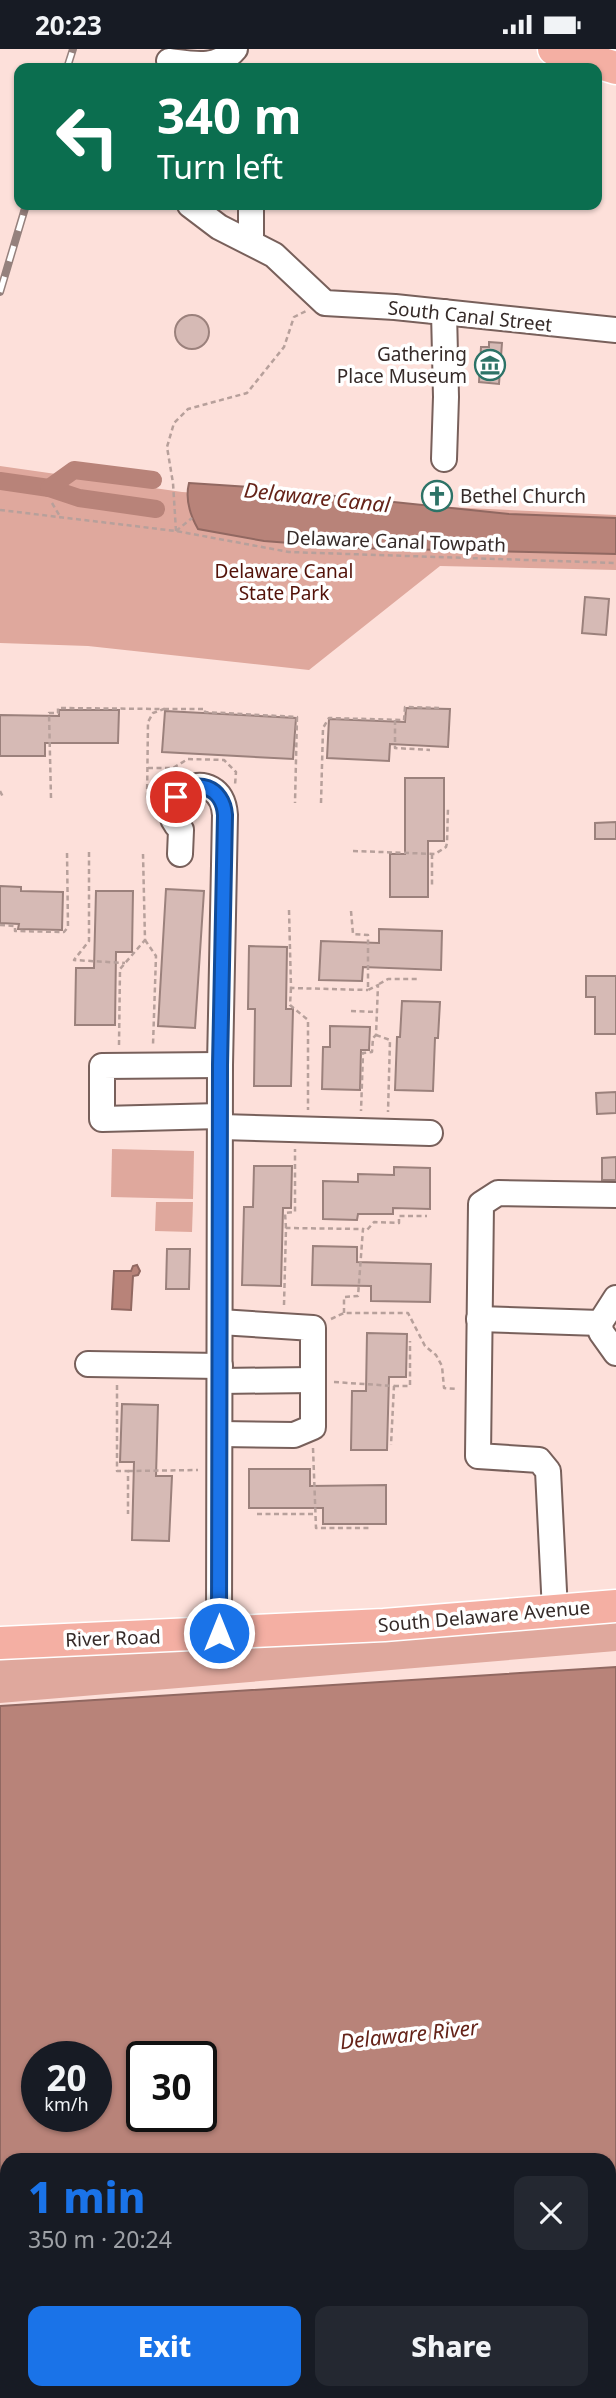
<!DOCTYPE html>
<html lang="en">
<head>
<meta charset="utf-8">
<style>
  :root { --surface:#171b24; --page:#242831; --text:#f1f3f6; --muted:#9ea1a6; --accent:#1a73e8 }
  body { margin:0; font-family:"Noto Sans",sans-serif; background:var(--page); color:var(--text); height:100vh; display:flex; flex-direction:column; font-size:26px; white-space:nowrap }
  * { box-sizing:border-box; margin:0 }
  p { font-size:23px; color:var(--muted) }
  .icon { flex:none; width:38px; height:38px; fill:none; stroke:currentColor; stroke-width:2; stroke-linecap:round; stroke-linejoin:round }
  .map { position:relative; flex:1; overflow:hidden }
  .panel { position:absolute; left:0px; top:2104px; width:616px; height:247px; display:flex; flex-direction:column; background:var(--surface); border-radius:21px 21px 0 0; box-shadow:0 2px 5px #0004 }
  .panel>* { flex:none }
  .hud { position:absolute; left:14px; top:14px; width:588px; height:147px; border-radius:14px; box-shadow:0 2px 5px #0004; background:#0b6e4f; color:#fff; overflow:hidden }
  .speed { position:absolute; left:21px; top:1992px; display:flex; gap:14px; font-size:35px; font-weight:700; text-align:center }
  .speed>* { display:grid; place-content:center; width:91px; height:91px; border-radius:50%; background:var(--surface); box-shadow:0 2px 5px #0004; line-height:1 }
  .speed small { font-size:18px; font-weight:400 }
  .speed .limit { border:4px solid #111; border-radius:10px; background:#fff; color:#111 }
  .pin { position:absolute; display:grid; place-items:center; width:60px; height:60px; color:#fff; margin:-30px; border:4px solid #fff; border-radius:50%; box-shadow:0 2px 7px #0007 }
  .me { position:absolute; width:77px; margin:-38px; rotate:0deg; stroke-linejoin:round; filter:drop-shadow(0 0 5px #0008) }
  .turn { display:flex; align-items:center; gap:24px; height:147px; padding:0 28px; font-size:32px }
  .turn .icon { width:91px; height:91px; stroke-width:2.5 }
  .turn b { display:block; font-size:49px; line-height:60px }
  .round { display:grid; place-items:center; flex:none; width:74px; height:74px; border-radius:14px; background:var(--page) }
  .head { display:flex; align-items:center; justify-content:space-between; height:119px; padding:0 28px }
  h1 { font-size:42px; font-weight:800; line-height:52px; color:var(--accent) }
  .button { display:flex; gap:14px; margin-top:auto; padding:14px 28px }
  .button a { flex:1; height:80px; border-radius:14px; background:var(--accent); color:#fff; font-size:28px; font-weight:800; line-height:80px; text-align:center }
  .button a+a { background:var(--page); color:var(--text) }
  .status { display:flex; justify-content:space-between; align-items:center; height:49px; padding:0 35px; background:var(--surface); direction:ltr }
  .status svg { height:19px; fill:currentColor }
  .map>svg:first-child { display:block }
</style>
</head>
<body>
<div class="status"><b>20:23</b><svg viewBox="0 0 49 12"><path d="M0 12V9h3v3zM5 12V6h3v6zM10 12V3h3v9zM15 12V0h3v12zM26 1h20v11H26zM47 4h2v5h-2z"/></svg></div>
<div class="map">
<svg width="616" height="2349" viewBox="0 0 616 2349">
  <rect width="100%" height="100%" fill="#fde0da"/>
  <g fill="#dfa89d">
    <path d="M0,417L182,443L382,455L616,466V521L440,517L309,621L88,597L0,594Z"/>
    <path d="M112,1100L194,1102L193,1150L111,1148Z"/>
    <path d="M156,1153H193L192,1183L155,1182Z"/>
    <path d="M616,1560V1602L0,1654V1594Z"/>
    <path d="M616,2312V2349H431L460,2343H609V2313Z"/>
  </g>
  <g fill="#b88379" stroke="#916861" stroke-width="2" fill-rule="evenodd">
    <path d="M189,434L250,438L509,465L616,469V505L354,499L264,492L198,480C190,466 185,450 189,434Z"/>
    <path d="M137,1216L140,1222L138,1226L133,1227L131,1261L112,1260L114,1222H131L133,1217Z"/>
    <path d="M616,1618V2297L609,2298V2110H7V2343H105L35,2349H0V1657ZM96,2007V2067H37V2007ZM142,2007H201V2067H142Z"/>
  </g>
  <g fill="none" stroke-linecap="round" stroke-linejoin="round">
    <g stroke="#b88379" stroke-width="18">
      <path d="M0,432L49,439L79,449L156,460"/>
      <path d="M49,439L74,421L153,431"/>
    </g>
  </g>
  <g fill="#d6bab5" stroke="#9b817c" stroke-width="2">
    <circle cx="192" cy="283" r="17"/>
    <path d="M489,293L502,294L499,335L479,333L481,298H489Z"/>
    <path d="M585,548L609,550L606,586L582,584Z"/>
    <path d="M406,659L450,660L448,698L390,695L389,712L327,709L329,670L405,673Z"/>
    <path d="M59,661H119L118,694H45V707H0V666L59,667Z"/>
    <path d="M165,662L296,669L293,710L162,703Z"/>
    <path d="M405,729H444V792H428V848H390V805H405Z"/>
    <path d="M616,773V790H595V774Z"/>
    <path d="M0,837L21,838V842L63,843L62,881L18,880L19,875L0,874Z"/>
    <path d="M166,840L204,842L195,979L158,977Z"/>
    <path d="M96,842H133L132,903H116L115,976H75L76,919H94Z"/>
    <path d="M379,880L442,882L441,921L363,918L362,932L319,931L321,892L379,894Z"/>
    <path d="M249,897L287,898L286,960H293L291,1037H254L255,960H248Z"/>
    <path d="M586,927H616V985H595V948H586Z"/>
    <path d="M402,952L440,953L438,989H435L433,1042L395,1041L397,988H400Z"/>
    <path d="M330,977L370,978L369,1001H361L360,1041L322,1040L323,998H330Z"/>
    <path d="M616,1043V1064L597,1065L596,1044Z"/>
    <path d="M616,1108V1131H602V1109Z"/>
    <path d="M254,1117H292L291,1159H283L281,1237L242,1236L244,1158H253Z"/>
    <path d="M394,1118L430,1119V1160L393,1159V1165H358L357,1171L323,1170V1132L358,1133V1125L394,1126Z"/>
    <path d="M313,1197L357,1198V1213L431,1215L430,1253L371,1252V1237L312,1236Z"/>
    <path d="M167,1200H190L189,1240H166Z"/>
    <path d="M367,1284L407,1285L406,1328H389L387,1401H351L352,1342H366Z"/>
    <path d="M122,1355L158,1356L156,1427H172L169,1492L132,1491L134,1413H120Z"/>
    <path d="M249,1420H310V1437L386,1436V1475H323V1459H249Z"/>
  </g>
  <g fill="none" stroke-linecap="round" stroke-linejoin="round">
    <g stroke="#78605b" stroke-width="28">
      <g id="minor">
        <path d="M169,12C193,15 217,21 235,0"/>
        <path d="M190,156L219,178L274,206L325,254L395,258L616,281"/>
        <path d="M251,193V156"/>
        <path d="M444,410L446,348L444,263"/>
        <path d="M180,805L181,781C145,745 221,711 225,766L220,1016L219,1584"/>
        <path d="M220,1016L102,1017V1070L220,1067"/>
        <path d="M221,1078L430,1084"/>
        <path d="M616,1249L600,1274L601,1283L616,1304"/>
        <path d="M479,1270L600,1274"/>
        <path d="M88,1315L220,1317"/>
        <path d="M220,1332L313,1331"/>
        <path d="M220,1385L294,1386L313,1378V1279L220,1273"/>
        <path d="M555,1562L548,1422L539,1411L478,1407L481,1155L498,1144L616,1146"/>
      </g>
    </g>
    <g stroke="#fff" stroke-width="35">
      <g id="major">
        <path d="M554,0L616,19"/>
        <path d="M0,1594L384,1576L616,1557"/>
      </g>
    </g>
    <g stroke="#b7a09b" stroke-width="2.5" stroke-dasharray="5 3.5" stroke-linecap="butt">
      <path d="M52,454L61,469"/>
      <path d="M0,461L176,482L289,503L616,514"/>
      <path d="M176,482L173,434L167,398L174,374L188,360L247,344L284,298L294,268L306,262"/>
      <path d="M176,482L192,469"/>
      <path d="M164,660H205V663L297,668L295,754"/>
      <path d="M395,671V699L430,701"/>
      <path d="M148,719H173L188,710L224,711L236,723L235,736"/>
      <path d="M0,742L3,748"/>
      <path d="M51,749L49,664H58V659L164,660L153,664L148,673L147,751"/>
      <path d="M321,754L323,679L329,669L404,671L405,658L439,659"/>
      <path d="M353,802L435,805L446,798L447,794L448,759"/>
      <path d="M89,803V892L74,911L125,914"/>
      <path d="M432,805V838"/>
      <path d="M289,861L291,939L368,941"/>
      <path d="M351,862L353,885L368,886V941L378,936L376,986L373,989L372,1003L363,1004L361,1062"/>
      <path d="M0,876L15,877V882L64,883L68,878L67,803"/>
      <path d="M145,891L156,907L153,996"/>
      <path d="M379,935L388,930H420"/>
      <path d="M291,939L290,956L308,971V1061"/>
      <path d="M351,962L377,963"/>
      <path d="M376,986L390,991L388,1063"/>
      <path d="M119,996L120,920L145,891L143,805"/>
      <path d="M286,1179L285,1164L295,1163V1100"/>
      <path d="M284,1256L286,1179L363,1180"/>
      <path d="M344,1264V1248L358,1247L363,1180L367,1181L374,1173L399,1174V1167H427"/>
      <path d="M331,1270L344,1264H408L425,1297L436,1306L442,1317L444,1339L458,1340"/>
      <path d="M334,1333L394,1337L391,1396"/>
      <path d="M117,1336V1422H128V1465"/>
      <path d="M394,1337H410V1292"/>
      <path d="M313,1399L316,1479H371"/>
      <path d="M128,1422L198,1421"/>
      <path d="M257,1465H316"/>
    </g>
    <use href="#minor" stroke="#fff" stroke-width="24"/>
    <use href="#major" stroke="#f4afa3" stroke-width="32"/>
    <g stroke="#95817d" stroke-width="8">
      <g id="rail">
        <path d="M67,19L73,0"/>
        <path d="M0,243L26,156"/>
      </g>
    </g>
    <use href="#rail" stroke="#fff" stroke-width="5" stroke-dasharray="16" stroke-linecap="butt"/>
  </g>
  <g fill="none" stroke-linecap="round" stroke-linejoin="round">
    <g stroke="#114b97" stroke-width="18">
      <path id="route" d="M176,748C196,728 223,738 225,766L220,1016L219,1584"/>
    </g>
    <use href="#route" stroke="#1a73e8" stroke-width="12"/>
  </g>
  <defs>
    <g id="museum-ring" transform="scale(1.575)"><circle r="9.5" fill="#fff" stroke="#2d7367" stroke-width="1.5"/><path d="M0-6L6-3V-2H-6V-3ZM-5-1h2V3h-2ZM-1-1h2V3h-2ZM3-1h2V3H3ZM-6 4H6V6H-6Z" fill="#2d7367"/></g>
    <g id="church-ring" transform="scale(1.575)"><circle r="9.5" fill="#fff" stroke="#2d7367" stroke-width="1.5"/><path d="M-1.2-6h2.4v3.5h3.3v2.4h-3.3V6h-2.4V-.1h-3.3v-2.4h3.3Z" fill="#2d7367"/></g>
  </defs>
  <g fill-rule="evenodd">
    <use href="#museum-ring" x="490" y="316"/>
    <use href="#church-ring" x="437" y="447"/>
  </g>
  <g text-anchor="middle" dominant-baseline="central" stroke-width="7" stroke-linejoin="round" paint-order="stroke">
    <g font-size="19" fill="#352a28" stroke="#fff">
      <text transform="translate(470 267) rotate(6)">South Canal Street</text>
      <text transform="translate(396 492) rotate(2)">Delaware Canal Towpath</text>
      <text transform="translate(484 1567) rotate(-5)">South Delaware Avenue</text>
      <text transform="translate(113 1589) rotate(-2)">River Road</text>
    </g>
    <g font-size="19" fill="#352a28" stroke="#fff" text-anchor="end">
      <text x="467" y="305">Gathering<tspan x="467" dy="22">Place Museum</tspan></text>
      <text x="460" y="447" text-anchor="start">Bethel Church</text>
    </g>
    <g font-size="19" fill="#531209" stroke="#fff">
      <text x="284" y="522">Delaware Canal<tspan x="284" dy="22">State Park</tspan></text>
    </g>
    <g font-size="21" font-style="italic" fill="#652319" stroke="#fff">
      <text transform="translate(317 448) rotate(6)">Delaware Canal</text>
      <text transform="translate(409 1985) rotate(-6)">Delaware River</text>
    </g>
  </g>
</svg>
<div class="speed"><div>20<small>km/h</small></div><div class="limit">30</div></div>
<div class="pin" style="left:176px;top:748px;background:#d93025"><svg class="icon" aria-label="arrive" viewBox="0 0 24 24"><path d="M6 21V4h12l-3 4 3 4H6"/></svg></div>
<svg class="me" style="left:219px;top:1584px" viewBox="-20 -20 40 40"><circle r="17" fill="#1a73e8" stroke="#fff" stroke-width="3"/><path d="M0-11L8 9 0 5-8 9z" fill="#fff"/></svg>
<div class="hud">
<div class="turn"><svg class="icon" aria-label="left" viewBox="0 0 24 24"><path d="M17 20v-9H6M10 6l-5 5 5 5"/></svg><div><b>340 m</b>Turn left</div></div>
</div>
<section class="panel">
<div class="head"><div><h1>1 min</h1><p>350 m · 20:24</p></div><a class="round"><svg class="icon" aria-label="close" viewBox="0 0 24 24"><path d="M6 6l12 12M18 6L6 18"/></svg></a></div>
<div class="button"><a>Exit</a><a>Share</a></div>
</section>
</div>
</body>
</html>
